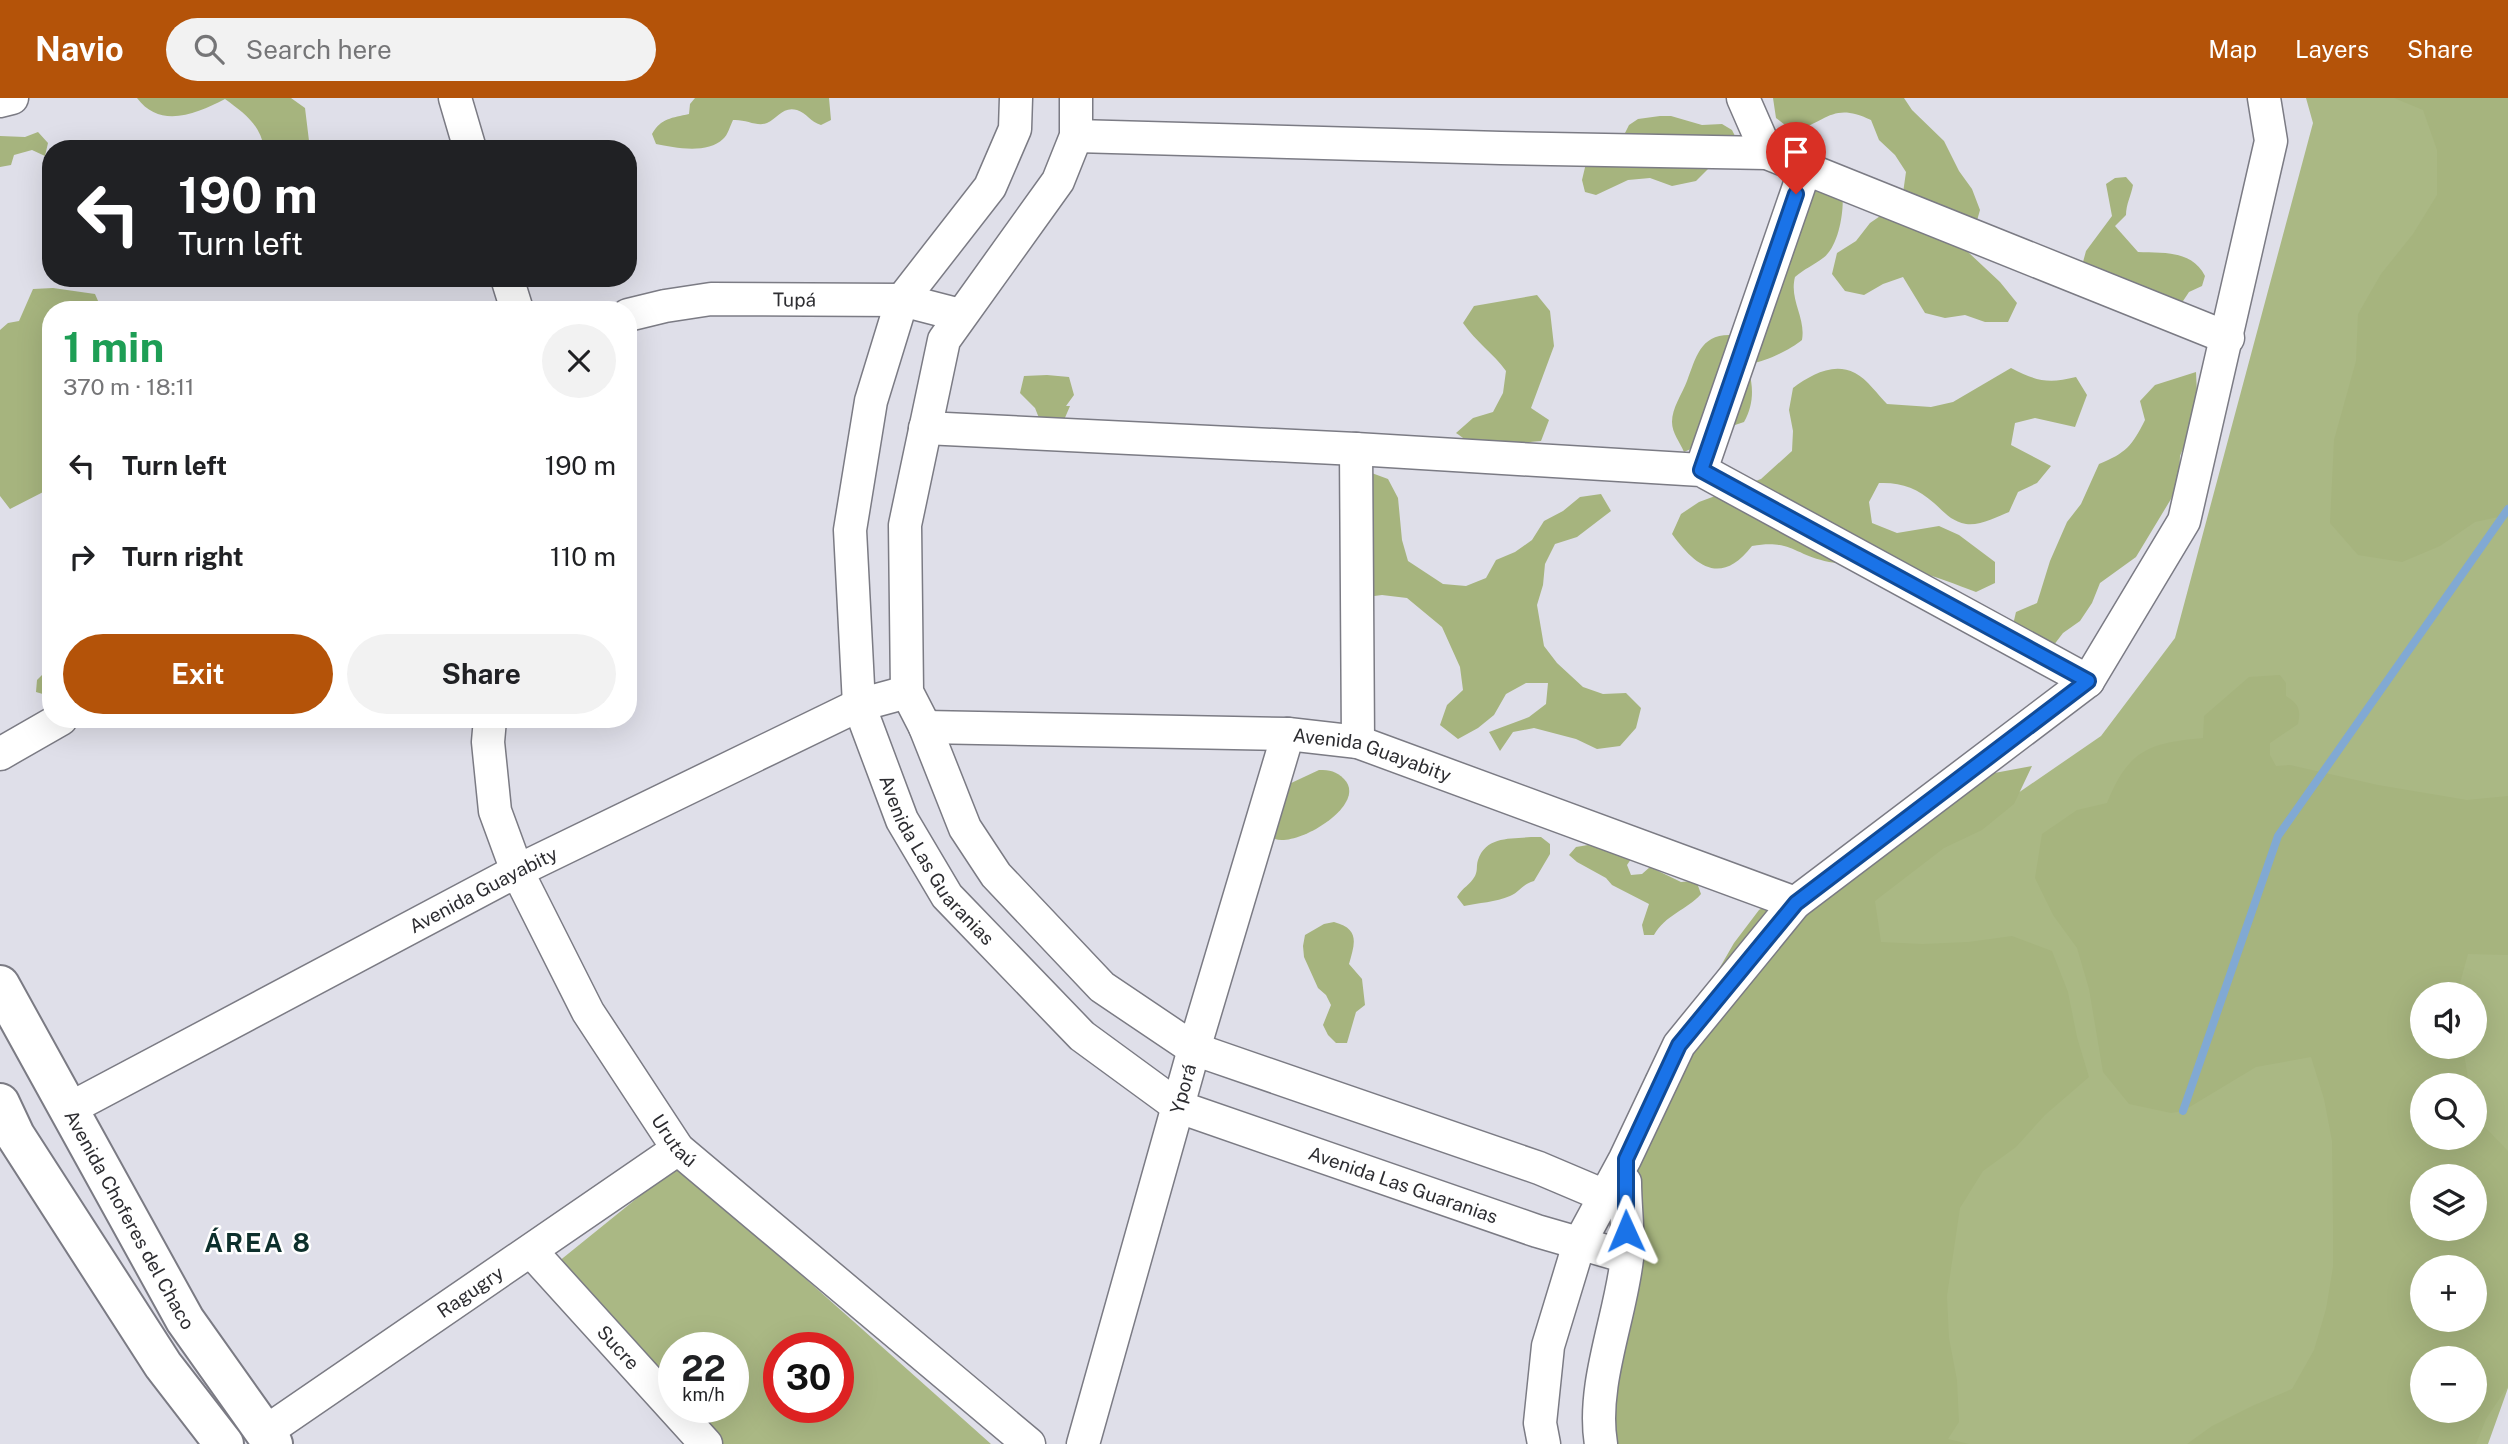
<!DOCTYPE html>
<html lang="en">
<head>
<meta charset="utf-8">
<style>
  :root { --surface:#fff; --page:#f2f2f2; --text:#202124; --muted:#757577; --accent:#b45309 }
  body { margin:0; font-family:"Public Sans",sans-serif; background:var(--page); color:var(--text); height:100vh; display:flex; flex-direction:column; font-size:26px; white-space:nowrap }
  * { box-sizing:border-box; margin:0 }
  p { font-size:23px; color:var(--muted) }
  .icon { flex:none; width:38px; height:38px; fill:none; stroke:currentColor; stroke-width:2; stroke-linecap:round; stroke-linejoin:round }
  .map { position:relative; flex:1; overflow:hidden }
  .side { position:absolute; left:42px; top:203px; width:595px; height:427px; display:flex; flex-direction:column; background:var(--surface); border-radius:28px; box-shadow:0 7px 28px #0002 }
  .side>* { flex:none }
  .guide { position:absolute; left:42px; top:42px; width:595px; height:147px; border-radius:28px; box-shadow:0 7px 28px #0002; background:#202124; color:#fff; overflow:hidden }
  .buttons { position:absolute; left:2410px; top:884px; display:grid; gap:14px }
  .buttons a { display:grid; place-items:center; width:77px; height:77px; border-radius:50%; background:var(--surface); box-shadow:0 7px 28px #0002; font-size:35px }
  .speed { position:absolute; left:658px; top:1234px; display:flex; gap:14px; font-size:35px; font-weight:700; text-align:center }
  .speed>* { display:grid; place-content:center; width:91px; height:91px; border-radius:50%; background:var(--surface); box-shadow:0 7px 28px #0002; line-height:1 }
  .speed small { font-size:18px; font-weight:400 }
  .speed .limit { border:10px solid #d22; background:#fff; color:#111 }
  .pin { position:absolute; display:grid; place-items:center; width:60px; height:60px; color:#fff; margin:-72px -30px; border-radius:50% 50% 50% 0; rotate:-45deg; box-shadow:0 0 7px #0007 }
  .pin .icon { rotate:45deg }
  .me { position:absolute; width:77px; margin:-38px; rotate:359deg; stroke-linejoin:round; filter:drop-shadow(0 0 5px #0008) }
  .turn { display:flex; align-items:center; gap:24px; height:147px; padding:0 21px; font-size:32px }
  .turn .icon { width:91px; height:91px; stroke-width:2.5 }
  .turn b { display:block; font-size:49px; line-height:60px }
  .round { display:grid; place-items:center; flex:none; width:74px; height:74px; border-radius:37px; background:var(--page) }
  .headline { display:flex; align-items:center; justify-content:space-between; height:119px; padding:0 21px }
  h1 { font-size:42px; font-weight:700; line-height:52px; color:#1e9e55 }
  .button { display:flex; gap:14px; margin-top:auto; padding:14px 21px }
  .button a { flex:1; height:80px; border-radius:42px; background:var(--accent); color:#fff; font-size:28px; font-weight:700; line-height:80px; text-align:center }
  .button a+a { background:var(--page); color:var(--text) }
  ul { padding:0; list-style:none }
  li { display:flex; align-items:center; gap:21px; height:91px; padding:0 21px }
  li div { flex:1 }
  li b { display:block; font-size:26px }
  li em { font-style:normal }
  header { display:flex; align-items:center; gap:42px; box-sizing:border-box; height:98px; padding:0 35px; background:var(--accent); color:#fff }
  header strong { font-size:33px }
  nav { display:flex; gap:38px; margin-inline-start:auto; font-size:24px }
  .search { width:490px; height:63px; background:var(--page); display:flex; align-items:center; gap:18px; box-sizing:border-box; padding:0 24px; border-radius:38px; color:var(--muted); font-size:26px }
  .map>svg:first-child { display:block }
</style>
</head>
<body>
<header>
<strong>Navio</strong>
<div class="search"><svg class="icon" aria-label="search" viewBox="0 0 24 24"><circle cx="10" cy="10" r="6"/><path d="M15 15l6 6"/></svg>Search here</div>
<nav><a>Map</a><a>Layers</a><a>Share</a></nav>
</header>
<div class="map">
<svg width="2508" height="1346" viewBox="0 0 2508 1346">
  <rect width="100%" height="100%" fill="#dfdfe9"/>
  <g fill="#aab884" fill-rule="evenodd">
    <path d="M2306,0H2508V1290L2488,1346H1653L1816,834L2101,638L2175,540L2313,25ZM2422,896H2474V948H2422ZM2422,987H2474V1040H2422ZM2422,1078H2474V1130H2422ZM2422,1169H2474V1222H2422ZM2422,1260H2474V1312H2422Z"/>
    <path d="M678,1067L991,1346H722L689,1309H733V1250H674V1292L558,1164ZM779,1250H838V1309H779Z"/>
  </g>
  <g fill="#a6b47e" fill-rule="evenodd">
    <path d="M137,0H291L305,10L310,51H264C261,27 244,15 225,1C196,16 160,31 137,0Z"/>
    <path d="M695,0H829L831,22L821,27C810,24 807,15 797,12C783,8 778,20 767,25C757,29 746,21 733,22C730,28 728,37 723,41C708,56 675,50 656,46L652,36C661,20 672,20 689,16L690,6Z"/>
    <path d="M1773,0H1904L1912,12L1944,43L1959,73L1972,91L1980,112L1968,154L2000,184L2017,205L2008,224H1985L1965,217L1945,220L1925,215L1903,179L1883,186L1864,197L1845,193L1832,176L1837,155L1856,143L1870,125L1889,112L1903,95L1906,74L1895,57L1879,42L1871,22C1834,4 1828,22 1794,34L1776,20Z"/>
    <path d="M2394,0H2508V417L2475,424L2440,448L2402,464L2358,457L2330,425L2334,342L2356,263L2358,216L2381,176L2413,136L2437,97V52L2423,12Z"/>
    <path d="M1660,18H1671L1702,27L1722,26L1732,32L1737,42L1696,83L1672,88L1650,80L1628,82L1596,97L1585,94L1582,82L1587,61L1624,37L1629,27L1638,21Z"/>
    <path d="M38,34L48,45L45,58L32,52L14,57L11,67L0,69V38L25,39Z"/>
    <path d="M2126,79L2133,87C2131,98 2126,106 2126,117L2115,128L2138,154C2163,155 2192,152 2205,178L2202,188L2189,194L2177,212L2088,174L2083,164L2086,153L2112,118L2106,86L2115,80Z"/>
    <path d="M1832,87L1842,93C1845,110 1839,149 1823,160C1814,167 1804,171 1795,179C1789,202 1806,219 1802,242C1791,251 1766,264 1752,265L1749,274C1754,291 1753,308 1744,324L1732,328L1709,308L1702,318L1693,350L1684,354C1680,344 1672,335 1672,324C1672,310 1682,296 1687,283C1696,260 1700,236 1731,237L1813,92Z"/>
    <path d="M53,190L95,196L102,212H51V390L10,411L0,398V232L8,225L19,223L33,191Z"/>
    <path d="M1537,197L1550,213L1554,248L1531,310L1549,322L1541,343C1520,344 1497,351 1476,346C1469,345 1462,339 1456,335L1473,320L1493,314L1503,295L1506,273C1493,255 1476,244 1463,225L1474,208Z"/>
    <path d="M2011,270C2036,283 2048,286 2076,279L2087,297L2075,329L2035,320L2015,325L2011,347L2051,368L2037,385L2018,394L2009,414C1997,419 1980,428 1966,426C1951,423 1945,415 1934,405C1917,390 1901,384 1879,385L1869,404L1872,425L1897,435L1939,428L1959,437L1995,464V485L1976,494C1957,487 1935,478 1915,473C1886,468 1857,469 1829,464C1794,457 1791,441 1752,448C1721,488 1696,469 1672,436L1681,416L1699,404L1761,381L1792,353L1793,333L1789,312L1793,290C1811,277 1833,264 1855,275C1867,281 1878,297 1887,306L1931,309L1953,304Z"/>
    <path d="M2196,274L2197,296L2188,338L2180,358L2179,380L2171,401L2136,459L2100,485L2092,505L2080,523L2063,535L2050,552L2011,535L2016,514L2037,505L2050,463L2067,424L2081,406L2099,366C2126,355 2132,348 2145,322L2140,303L2155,287Z"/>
    <path d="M1047,277L1069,279L1074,297L1066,308H1070L1064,322L1039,320L1035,310L1020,295L1024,278Z"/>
    <path d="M1369,374L1388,381L1398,400L1402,442L1408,463L1443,486L1466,488L1486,480L1496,462L1515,454L1532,442L1544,423L1563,413L1580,399L1601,396L1611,413L1577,439L1555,446L1545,466L1543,487L1537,507L1544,548L1557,565L1583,589L1603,596L1626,595L1641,610L1636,630L1620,648L1597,651L1576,641L1534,630L1513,634L1500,653L1489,634L1529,619L1546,606L1548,585H1526L1506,596L1494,617L1478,630L1458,641L1440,627L1447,607L1463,592L1460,569L1442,529L1407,500L1382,497L1358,500Z"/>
    <path d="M46,573H51V595L46,597L36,594L37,582Z"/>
    <path d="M2280,577L2286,585V598C2299,606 2301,612 2298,626L2270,645V657L2276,668L2290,667L2378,687L2467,702L2508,698V857L2468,856L2457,896H2422V948L2463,949L2469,987H2422V1040H2474L2475,1008L2478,1022L2508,1053V1288L2486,1321L2476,1346H2187L2212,1328L2252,1308L2292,1291L2314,1252L2326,1211L2333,1169V1127L2332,1043L2324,1001L2311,959L2256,969L2183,1013L2171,1015L2129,1006L2103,974L2089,891L2077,850L2053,817L2035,780L2042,736L2077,712L2107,705C2128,652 2149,645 2203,640L2204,618L2249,579ZM2422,1078H2474V1130H2422ZM2422,1169H2474V1222H2422ZM2422,1260H2474V1312H2422Z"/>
    <path d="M2032,668L2014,706L1982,732L1944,750L1875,803L1881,844L1923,846L1968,844L2012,838L2052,853L2068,894L2077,939L2089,979L2045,1017L2016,1049L1983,1073L1960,1110L1947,1198L1949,1240L1957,1282L1959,1324L1948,1341L1969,1346H1617L1613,1313L1627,1159L1625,1061L1646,976L1679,947L1712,883L1734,845L1759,812L1989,676Z"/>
    <path d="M1319,672C1330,672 1336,673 1344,681C1369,706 1298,749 1275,741C1275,741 1267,735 1267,735L1289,686Z"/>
    <path d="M1531,739H1541L1550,746V756L1534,783C1521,787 1520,794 1510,798C1496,804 1478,805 1464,808L1457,799C1463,789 1470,787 1475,778C1478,772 1476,768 1478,762C1486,738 1510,741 1531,739Z"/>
    <path d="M1588,747L1623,752L1633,758L1627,767L1631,777L1642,776L1650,769L1681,784L1693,783L1697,785L1701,796C1687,812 1665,817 1654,837H1644L1642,827L1649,806L1612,787L1606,780L1577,764L1569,757L1576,749Z"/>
    <path d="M1334,824C1360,831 1355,845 1349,866L1362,881L1365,907L1356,914L1347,945H1336L1328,937L1323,927L1331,907L1326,897L1318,890L1304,859L1303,848L1305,837L1324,826Z"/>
  </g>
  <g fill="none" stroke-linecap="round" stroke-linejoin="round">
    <path stroke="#81a9d3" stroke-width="8" d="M2183,1013L2278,738L2508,411"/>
    <g stroke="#7b7b84" stroke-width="35">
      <g id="street">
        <path d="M455,0L470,51"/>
        <path id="s1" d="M1016,0L1015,31L990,89L902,202L871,303L850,432L859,607L902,722L947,798L1082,938L1179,1009L1537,1133L1627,1159"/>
        <path d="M1076,0V38L1058,83L944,242L905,427L907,594L925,629L965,730L996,777L1102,889L1194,951L1539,1070L1624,1106"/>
        <path d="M1743,0L1767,55"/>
        <path d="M0,3L12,0"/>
        <path d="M1076,38L1501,50L1767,55L2228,240"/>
        <path d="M507,180L517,212"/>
        <path id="s2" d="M628,217L665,208L711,201L902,202L960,217"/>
        <path d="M925,330L1356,351L1701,372L2088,583"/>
        <path d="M1356,351L1358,644"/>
        <path d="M1701,372L1805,71"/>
        <path id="s3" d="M490,621L488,644L495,713L517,773L588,914L678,1051L1029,1346"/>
        <path id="s4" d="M925,629L1288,636L1358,644L1795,805"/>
        <path d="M0,656L61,621"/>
        <path id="s5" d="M67,1012L517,773L859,607L907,594"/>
        <path id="s6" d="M531,1153L706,1346"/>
        <path id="s7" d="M264,1335L678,1051"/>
        <path id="s8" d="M1083,1346L1194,951L1288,636"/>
        <path d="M1544,1346L1540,1325L1548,1248L1579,1146L1625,1061L1679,947L1795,805L2088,583L2184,423L2271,43L2264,0"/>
        <path d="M1601,1346C1591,1287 1621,1218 1627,1160C1629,1135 1625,1109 1625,1084"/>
      </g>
    </g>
    <g stroke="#7b7b84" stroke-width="42">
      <g id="secondary">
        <path id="s9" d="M0,887L185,1222L273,1346"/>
        <path d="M0,1005L15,1037L163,1267L224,1346"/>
      </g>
    </g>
    <use href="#street" stroke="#fff" stroke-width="32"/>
    <use href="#secondary" stroke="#fff" stroke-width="38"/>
  </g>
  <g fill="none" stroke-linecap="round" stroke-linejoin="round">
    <g stroke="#114b97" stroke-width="18">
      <path id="route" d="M1626,1133V1061L1679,947L1796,805L2088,583L1701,372L1796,96"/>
    </g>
    <use href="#route" stroke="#1a73e8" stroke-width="12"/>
  </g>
  <g text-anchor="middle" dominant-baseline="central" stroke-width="5" stroke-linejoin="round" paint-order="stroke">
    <g font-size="19" fill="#2d2d31" stroke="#fff">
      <text stroke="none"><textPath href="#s2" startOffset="168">Tupá</textPath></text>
      <text stroke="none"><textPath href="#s4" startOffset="450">Avenida Guayabity</textPath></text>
      <text stroke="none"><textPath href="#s1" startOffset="824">Avenida Las Guaranias</textPath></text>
      <text stroke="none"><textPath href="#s5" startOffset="471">Avenida Guayabity</textPath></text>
      <text stroke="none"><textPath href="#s8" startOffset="369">Yporá</textPath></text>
      <text stroke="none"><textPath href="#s3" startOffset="469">Urutaú</textPath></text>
      <text stroke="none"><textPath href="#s1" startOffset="1412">Avenida Las Guaranias</textPath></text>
      <text stroke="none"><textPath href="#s9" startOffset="268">Avenida Choferes del Chaco</textPath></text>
      <text stroke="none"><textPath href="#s7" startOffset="250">Ragugry</textPath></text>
      <text stroke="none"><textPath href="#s6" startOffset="130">Sucre</textPath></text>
    </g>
    <g font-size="26" font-weight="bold" letter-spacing="2" fill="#0d302c" stroke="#fff">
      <text x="258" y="1144">ÁREA 8</text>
    </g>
  </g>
</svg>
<div class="buttons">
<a><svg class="icon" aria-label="sound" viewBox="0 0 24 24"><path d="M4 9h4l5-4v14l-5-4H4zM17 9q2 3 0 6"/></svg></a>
<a><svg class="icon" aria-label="search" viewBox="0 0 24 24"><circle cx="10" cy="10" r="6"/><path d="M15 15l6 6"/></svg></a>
<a><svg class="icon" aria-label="layers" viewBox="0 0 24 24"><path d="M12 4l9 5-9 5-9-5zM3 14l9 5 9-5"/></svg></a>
<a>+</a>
<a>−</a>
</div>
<div class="speed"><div>22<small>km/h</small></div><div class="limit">30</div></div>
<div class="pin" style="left:1796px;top:96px;background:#d93025"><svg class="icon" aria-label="arrive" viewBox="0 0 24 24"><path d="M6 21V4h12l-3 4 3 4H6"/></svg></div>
<svg class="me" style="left:1626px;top:1133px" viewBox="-20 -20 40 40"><path d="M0-17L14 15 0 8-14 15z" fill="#1a73e8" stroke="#fff" stroke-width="4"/></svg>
<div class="guide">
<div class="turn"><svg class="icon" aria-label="left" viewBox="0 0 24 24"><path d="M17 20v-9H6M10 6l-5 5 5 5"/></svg><div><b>190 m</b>Turn left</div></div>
</div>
<section class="side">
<div class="headline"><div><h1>1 min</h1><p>370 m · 18:11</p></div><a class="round"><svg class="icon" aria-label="close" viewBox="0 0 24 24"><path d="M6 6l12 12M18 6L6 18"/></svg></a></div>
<ul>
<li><svg class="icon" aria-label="left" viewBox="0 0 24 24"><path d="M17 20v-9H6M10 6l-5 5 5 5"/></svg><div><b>Turn left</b></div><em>190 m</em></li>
<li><svg class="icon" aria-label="right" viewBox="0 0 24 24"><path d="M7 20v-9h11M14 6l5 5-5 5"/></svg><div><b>Turn right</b></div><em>110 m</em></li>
</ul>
<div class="button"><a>Exit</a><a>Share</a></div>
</section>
</div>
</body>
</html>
